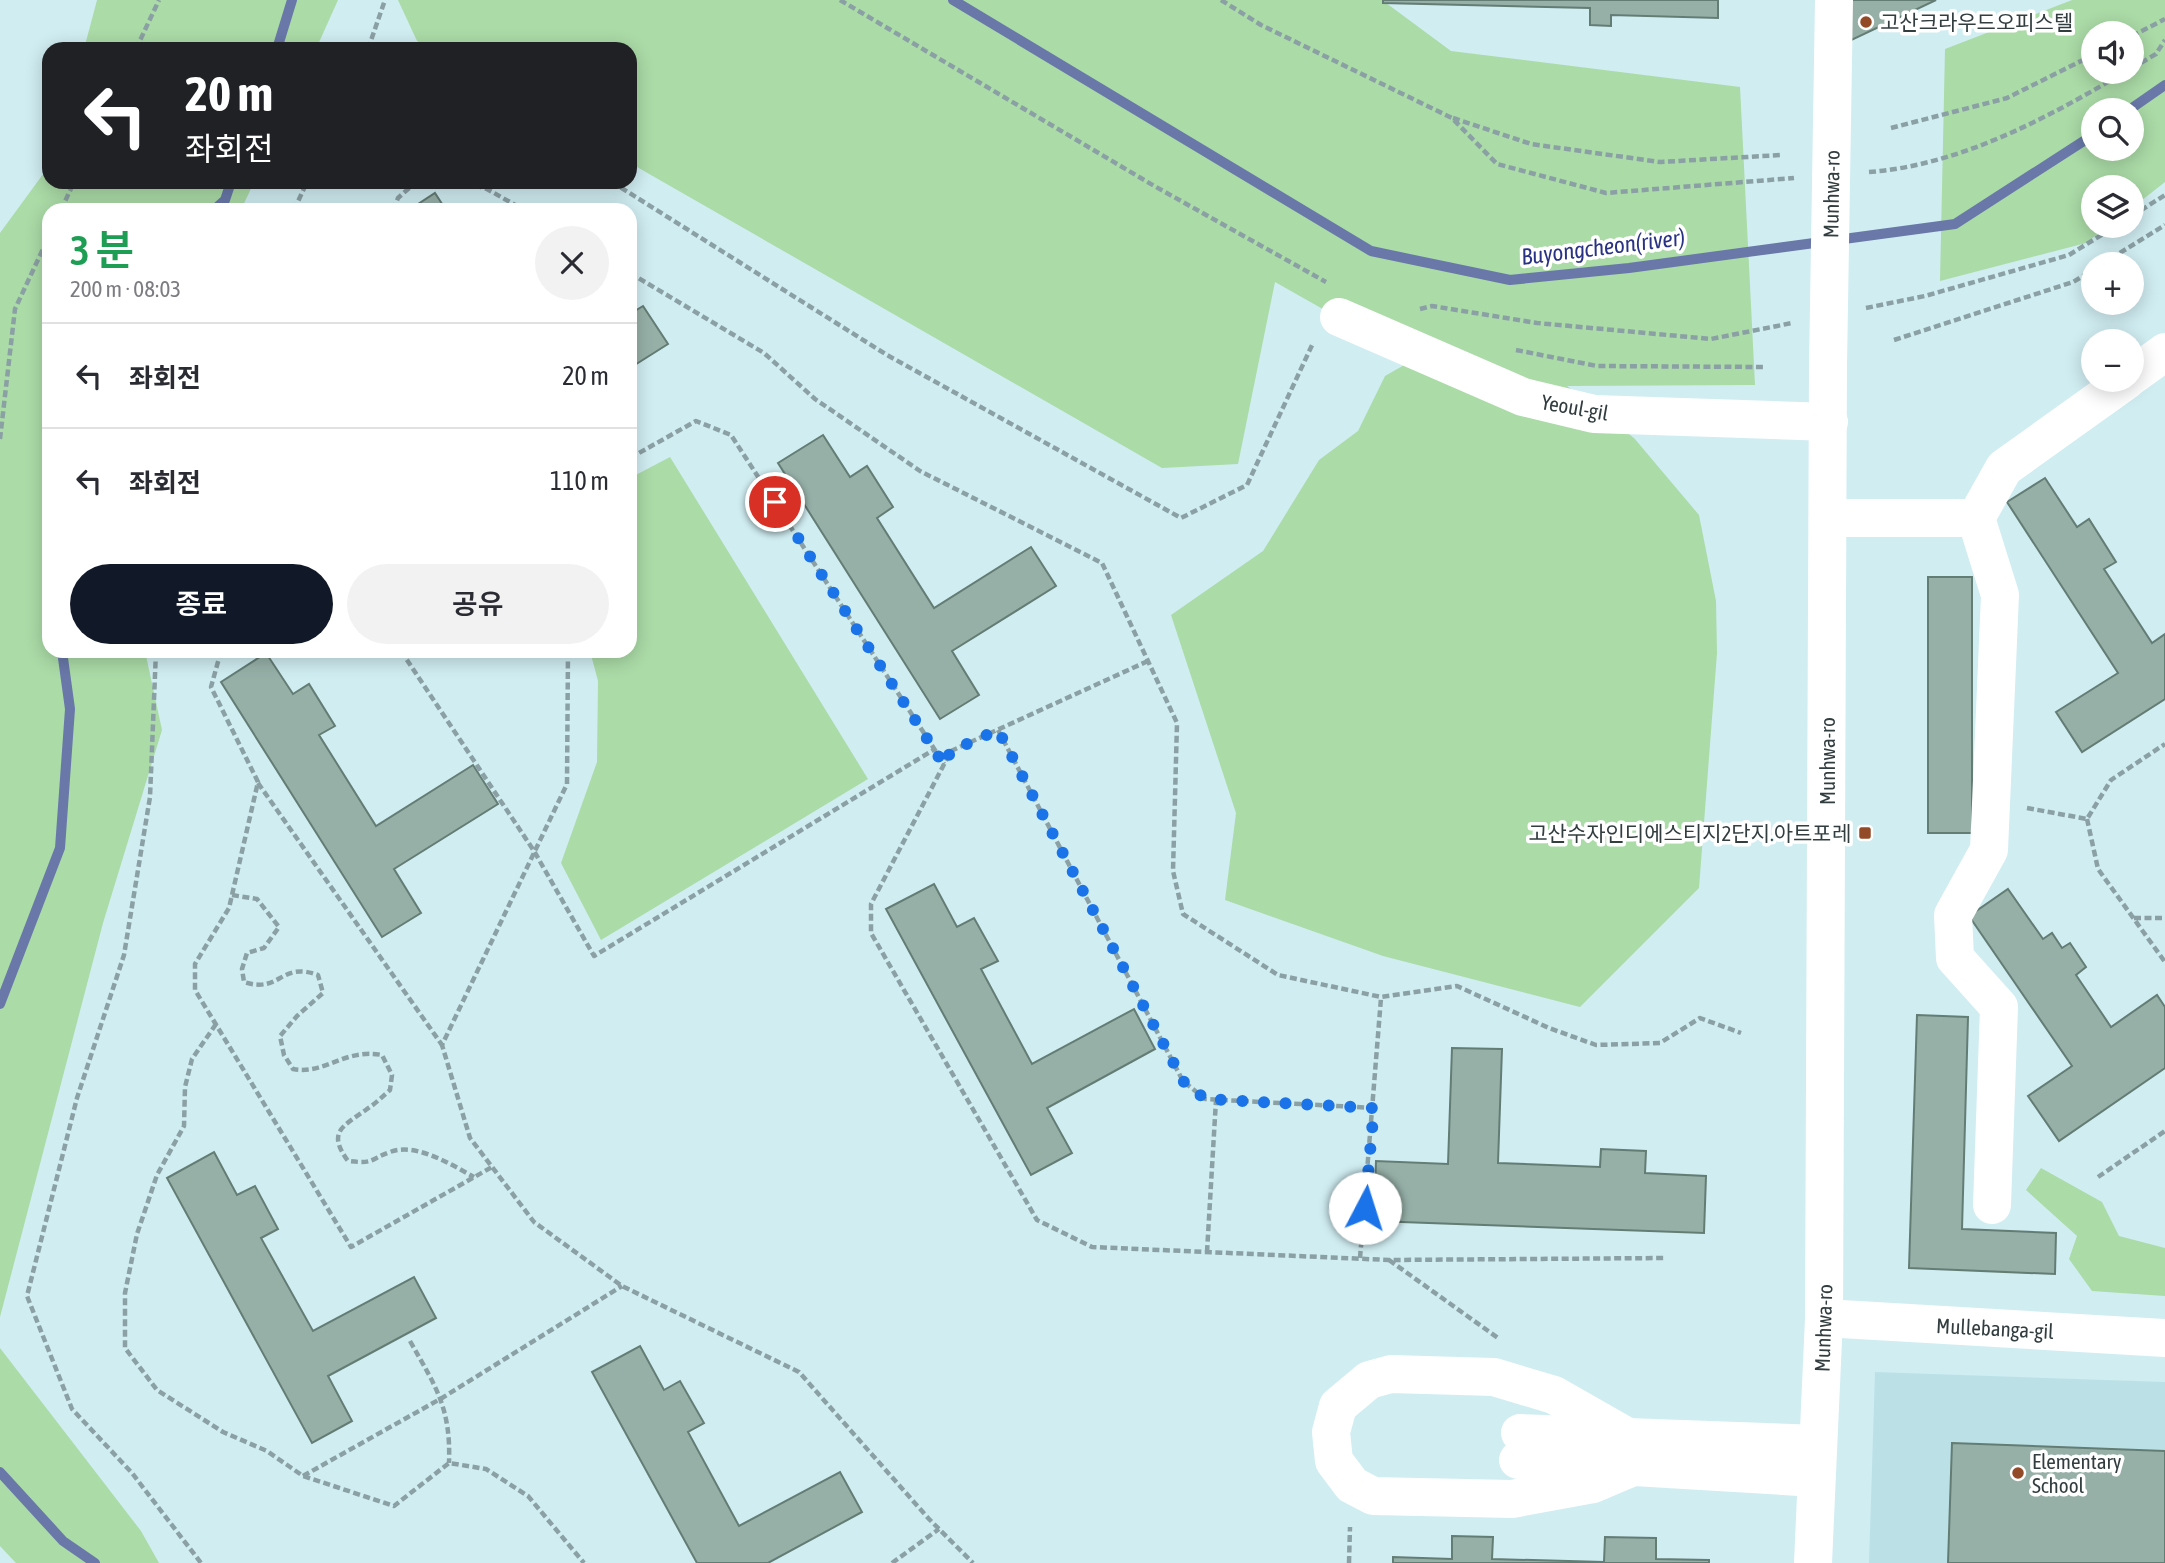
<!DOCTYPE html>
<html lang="ko">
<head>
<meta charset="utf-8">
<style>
  :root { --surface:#fff; --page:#f2f2f3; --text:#2b2b33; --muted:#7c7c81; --line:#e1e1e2; --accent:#111827 }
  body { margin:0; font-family:"Asap Condensed","Noto Sans KR",sans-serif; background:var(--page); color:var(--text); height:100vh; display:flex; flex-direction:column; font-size:26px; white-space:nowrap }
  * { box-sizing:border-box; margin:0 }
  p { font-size:23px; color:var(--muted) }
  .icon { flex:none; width:38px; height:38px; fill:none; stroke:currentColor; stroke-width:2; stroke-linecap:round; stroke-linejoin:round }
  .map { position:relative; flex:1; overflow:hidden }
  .details { position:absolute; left:42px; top:203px; width:595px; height:455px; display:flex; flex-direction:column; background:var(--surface); border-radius:21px; box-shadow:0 4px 18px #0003 }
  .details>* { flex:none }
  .hud { position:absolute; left:42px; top:42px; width:595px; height:147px; border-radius:21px; box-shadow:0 4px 18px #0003; background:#202124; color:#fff; overflow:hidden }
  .controls { position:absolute; left:2081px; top:21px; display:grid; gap:14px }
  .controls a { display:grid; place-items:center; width:63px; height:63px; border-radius:50%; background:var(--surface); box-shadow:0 4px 18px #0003; font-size:35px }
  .pin { position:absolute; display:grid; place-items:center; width:60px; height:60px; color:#fff; margin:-30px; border:4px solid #fff; border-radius:50%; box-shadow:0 2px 7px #0007 }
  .me { position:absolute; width:77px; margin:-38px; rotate:5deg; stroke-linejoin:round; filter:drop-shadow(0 0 5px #0008) }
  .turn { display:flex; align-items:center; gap:24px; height:147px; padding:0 28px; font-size:32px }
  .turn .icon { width:91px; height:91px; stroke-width:2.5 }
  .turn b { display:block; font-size:49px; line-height:60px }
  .round { display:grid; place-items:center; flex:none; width:74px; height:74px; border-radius:37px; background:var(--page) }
  .summary { display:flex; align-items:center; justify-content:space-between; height:119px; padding:0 28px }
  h1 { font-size:42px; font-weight:600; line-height:52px; color:#1e9e55 }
  .action { display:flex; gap:14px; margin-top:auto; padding:14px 28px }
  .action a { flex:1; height:80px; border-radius:42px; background:var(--accent); color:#fff; font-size:28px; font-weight:600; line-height:80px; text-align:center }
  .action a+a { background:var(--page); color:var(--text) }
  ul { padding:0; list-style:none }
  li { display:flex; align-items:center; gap:21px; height:105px; padding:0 28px; border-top:2px solid var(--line) }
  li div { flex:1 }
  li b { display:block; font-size:26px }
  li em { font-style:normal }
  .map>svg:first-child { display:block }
</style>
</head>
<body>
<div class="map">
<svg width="2165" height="1563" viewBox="0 0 2165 1563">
  <rect width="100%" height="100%" fill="#d0edf2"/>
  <path fill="#bbe1e7" d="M1875,1372L2165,1382V1563H1869Z"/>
  <g fill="#abdba7" fill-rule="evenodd">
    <path d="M97,0H338L316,49H84Z"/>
    <path d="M398,0H1382L1451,51L1740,87L1755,385L1567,386L1634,438L1699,515L1716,601L1717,653L1699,888L1580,1007L1383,956L1225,900L1236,813L1171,615L1263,551L1319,460L1358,431L1385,376L1413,360L1275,282L1238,464L1162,468L630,163V49H430L417,41Z"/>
    <path d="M2072,0H2165V182L2132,208V187H2093V226H2108L2086,243L1940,281L1945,49ZM2132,33V72H2093V33ZM2132,110V149H2093V110Z"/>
    <path d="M49,166V182H254L241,210H49V651H145L162,730L103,923L0,1317V233Z"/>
    <path d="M670,457L868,779L601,940L561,863L597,762L598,681L590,651H630V478Z"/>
    <path d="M2041,1168L2102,1202L2119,1236L2165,1248V1296L2092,1291L2069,1259L2077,1236L2026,1190Z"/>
    <path d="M0,1348L141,1531L159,1563H16L0,1546Z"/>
  </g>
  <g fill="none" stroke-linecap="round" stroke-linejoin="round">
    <g stroke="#6978a9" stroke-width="10">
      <path d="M953,0L1371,251L1510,280L1629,268L1955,224L2093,135"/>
      <path d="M277,49L292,0"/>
      <path d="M2129,110L2165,85"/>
      <path d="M214,210L225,200L231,182"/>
      <path d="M0,1004L60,848L70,709L62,651"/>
      <path d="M0,1472L63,1541L95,1563"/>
    </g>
  </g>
  <g fill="#96b0a8" stroke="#637c74" stroke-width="2">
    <path d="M1383,0H1718V18L1611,15V26L1590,25V8L1383,3Z"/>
    <path d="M1844,0H1936L1843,44Z"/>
    <path d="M435,193L446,210H409Z"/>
    <path d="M643,306L668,344L630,368V314Z"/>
    <path d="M823,435L850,477L867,466L893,507L877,518L934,608L1031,547L1056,586L952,651L979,695L940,719L778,463Z"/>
    <path d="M2045,478L2077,527L2089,519L2116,562L2104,569L2152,643L2165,634V699L2082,752L2056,712L2118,673L2007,502Z"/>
    <rect x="1928" y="577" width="44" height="256"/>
    <path d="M266,653L293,694L309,684L335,726L319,735L376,826L473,765L498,804L394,869L421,913L382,937L221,682Z"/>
    <path d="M934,884L957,927L974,918L998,961L981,969L1032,1064L1134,1009L1155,1049L1047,1108L1072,1153L1031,1175L886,909Z"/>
    <path d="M2008,889L2043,939L2052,933L2062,948L2070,943L2086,967L2076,975L2111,1027L2157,995L2165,1007V1068L2059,1141L2028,1096L2072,1066L1969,916Z"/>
    <path d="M1917,1015L1968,1017L1962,1229L2056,1233L2055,1274L1909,1268Z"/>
    <path d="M1452,1048L1502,1049L1498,1163L1600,1167L1601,1149L1646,1151L1645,1173L1706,1176L1704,1233L1374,1221L1376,1161L1448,1164Z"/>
    <path d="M214,1152L237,1195L255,1186L278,1229L261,1238L313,1331L414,1277L436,1318L328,1376L352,1421L312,1443L167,1178Z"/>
    <path d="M640,1346L664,1390L680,1381L704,1423L688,1432L739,1526L840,1472L862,1512L768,1563H697L592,1372Z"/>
    <path d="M1952,1443L2165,1451V1563H1948Z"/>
    <path d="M1452,1536L1493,1537L1492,1559L1604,1562L1605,1537L1656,1538V1559L1709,1560V1563H1393V1557L1452,1559Z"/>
  </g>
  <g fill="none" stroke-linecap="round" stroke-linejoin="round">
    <g stroke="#8ba0a4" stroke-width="4.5" stroke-dasharray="7 3.5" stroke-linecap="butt">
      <path d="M840,0L1156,187L1326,282"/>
      <path d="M1221,0L1261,25L1452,118L1497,164L1606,193L1794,178"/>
      <path d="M2132,36L2165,19"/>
      <path d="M136,49L159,0"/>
      <path d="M368,49L385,0"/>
      <path d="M2132,68L2156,54L2165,40"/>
      <path d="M1453,118L1531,144L1660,162L1781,155"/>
      <path d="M1891,128L2007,98L2093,55"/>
      <path d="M1869,172C1961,165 2047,118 2125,72"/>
      <path d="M465,182L487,189L524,210"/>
      <path d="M612,182L887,355L1181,518L1247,485L1313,343"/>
      <path d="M61,210L74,182"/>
      <path d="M294,210L307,182"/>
      <path d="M393,210L398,198L416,182"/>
      <path d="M2132,216L2165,195"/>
      <path d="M2102,264L2165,225"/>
      <path d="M630,273L764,353L815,399L920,471L1102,563L1177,723L1173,871L1183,914L1278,975L1381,997L1457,986L1549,1028L1596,1045L1660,1043L1700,1018L1741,1033"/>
      <path d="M1866,308L1925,296L2069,255L2116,226"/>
      <path d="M1420,309L1432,306L1537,323L1711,339L1792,323"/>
      <path d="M1894,340L2073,282L2093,270"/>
      <path d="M1516,350L1597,366L1765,367"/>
      <path d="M0,439L15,309L49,236"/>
      <path d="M630,458L696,421L731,435L944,764"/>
      <path d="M156,651L150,797L124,955L77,1098L27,1296L72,1409L132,1473L201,1563"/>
      <path d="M221,651L211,687L258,782L229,908L195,964V990L351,1247L492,1167"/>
      <path d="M401,651L534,851L594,956L935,749"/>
      <path d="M568,651L567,784L442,1045L470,1138L534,1222L622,1286L799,1372L929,1519L973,1563"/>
      <path d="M1148,661L951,751L871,904V933L1037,1220L1092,1247L1389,1260L1666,1258"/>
      <path d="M998,730L1183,1081L1205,1099L1374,1108"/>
      <path d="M258,783L442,1045"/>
      <path d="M2027,808L2087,819L2111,780L2165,744"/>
      <path d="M2087,819L2098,869L2165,962"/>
      <path d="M232,895L257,899L279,927L264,948L247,953L242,969L244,982C281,994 280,961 318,975L323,993L297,1016L280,1036L284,1055L293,1069C325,1075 344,1048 382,1055L392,1075L390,1090C382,1097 375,1104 367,1109C344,1126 326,1131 348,1161C375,1164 368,1160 390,1152C416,1142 452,1165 474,1177"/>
      <path d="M2134,918H2165"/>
      <path d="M216,1024L192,1059L185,1087L184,1126L157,1175L137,1234L125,1293V1348L157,1390L223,1432L267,1451L303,1476L394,1506L449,1463L486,1469L528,1496L584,1563"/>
      <path d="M2098,1177L2165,1131"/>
      <path d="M1207,1252L1216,1100"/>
      <path d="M1360,1258L1381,998"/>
      <path d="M1389,1260L1498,1338"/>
      <path d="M410,1341C436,1387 451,1408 449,1463"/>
      <path d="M303,1476L442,1398L622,1286"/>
      <path d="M892,1563L939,1529"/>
      <path d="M1349,1563L1350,1527"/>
    </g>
    <g stroke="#fff" stroke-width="38">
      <path d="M1339,317L1523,397L1594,414L1829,422"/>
      <path d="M2132,376L2165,352"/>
      <path d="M1828,518H1976"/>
      <path d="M1992,1205L1999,1007L1955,958L1953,915L1989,850L2000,595L1976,518L2004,468L2127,380"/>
      <path d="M1824,1318L2165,1338"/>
      <path d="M1520,1433L1818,1444"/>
      <path d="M1626,1436L1554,1395L1494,1377L1391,1374L1369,1380L1338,1406L1331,1432L1334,1461L1352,1485L1373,1496L1512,1499L1593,1484L1633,1467"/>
      <path d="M1518,1460L1816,1478"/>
      <path d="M1813,1563L1824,1318L1828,366L1834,0"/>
    </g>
  </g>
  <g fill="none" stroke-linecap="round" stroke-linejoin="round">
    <path stroke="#1a73e8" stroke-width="12" stroke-dasharray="0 21.6" d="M775,502L944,765L951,751L998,730L1183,1081L1205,1099L1374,1108L1365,1208"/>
  </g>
  <g fill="#924a27" stroke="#fff" stroke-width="2.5">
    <circle cx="1866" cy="22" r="7"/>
    <rect x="1858" y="826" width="14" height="14" rx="3.5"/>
    <circle cx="2018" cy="1473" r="7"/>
  </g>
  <g text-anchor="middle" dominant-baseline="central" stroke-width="7" stroke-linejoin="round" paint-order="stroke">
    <g font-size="21" fill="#323d3f" stroke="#fff" text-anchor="start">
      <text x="1880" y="22">고산크라우드오피스텔</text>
      <text x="1851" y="833" text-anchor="end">고산수자인디에스티지2단지.아트포레</text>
      <text x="2032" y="1461">Elementary<tspan x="2032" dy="24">School</tspan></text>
    </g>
    <g font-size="21" fill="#323d3f" stroke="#fff">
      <text transform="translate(1831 194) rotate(-89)">Munhwa-ro</text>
      <text transform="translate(1575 407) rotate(10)">Yeoul-gil</text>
      <text transform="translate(1827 761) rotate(-90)">Munhwa-ro</text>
      <text transform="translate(1823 1328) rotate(-88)">Munhwa-ro</text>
      <text transform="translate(1995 1328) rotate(3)">Mullebanga-gil</text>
    </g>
    <g font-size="23" font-style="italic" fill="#2a3383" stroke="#fff">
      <text transform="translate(1603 247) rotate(-7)">Buyongcheon(river)</text>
    </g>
  </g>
</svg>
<div class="controls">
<a><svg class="icon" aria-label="sound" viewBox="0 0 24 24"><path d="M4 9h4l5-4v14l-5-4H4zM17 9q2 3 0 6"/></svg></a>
<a><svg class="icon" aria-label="search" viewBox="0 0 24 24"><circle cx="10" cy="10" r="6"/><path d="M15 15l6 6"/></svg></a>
<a><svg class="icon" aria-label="layers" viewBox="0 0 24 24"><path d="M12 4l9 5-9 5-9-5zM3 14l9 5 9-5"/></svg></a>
<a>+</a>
<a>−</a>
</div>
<div class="pin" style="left:775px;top:502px;background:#d93025"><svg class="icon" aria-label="arrive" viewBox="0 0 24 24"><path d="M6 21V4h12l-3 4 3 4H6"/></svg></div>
<svg class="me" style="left:1365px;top:1208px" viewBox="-20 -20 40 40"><circle r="19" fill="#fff"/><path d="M0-13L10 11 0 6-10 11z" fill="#1a73e8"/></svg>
<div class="hud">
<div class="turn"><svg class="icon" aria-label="left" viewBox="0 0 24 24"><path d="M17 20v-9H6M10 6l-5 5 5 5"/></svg><div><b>20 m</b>좌회전</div></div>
</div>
<section class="details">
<div class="summary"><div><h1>3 분</h1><p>200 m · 08:03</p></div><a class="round"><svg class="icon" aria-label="close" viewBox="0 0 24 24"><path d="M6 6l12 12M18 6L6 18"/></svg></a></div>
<ul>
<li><svg class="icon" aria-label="left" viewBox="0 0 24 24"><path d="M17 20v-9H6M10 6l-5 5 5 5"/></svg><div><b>좌회전</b></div><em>20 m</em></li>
<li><svg class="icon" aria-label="left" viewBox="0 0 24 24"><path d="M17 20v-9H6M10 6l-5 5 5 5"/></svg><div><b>좌회전</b></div><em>110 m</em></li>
</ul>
<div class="action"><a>종료</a><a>공유</a></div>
</section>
</div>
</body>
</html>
